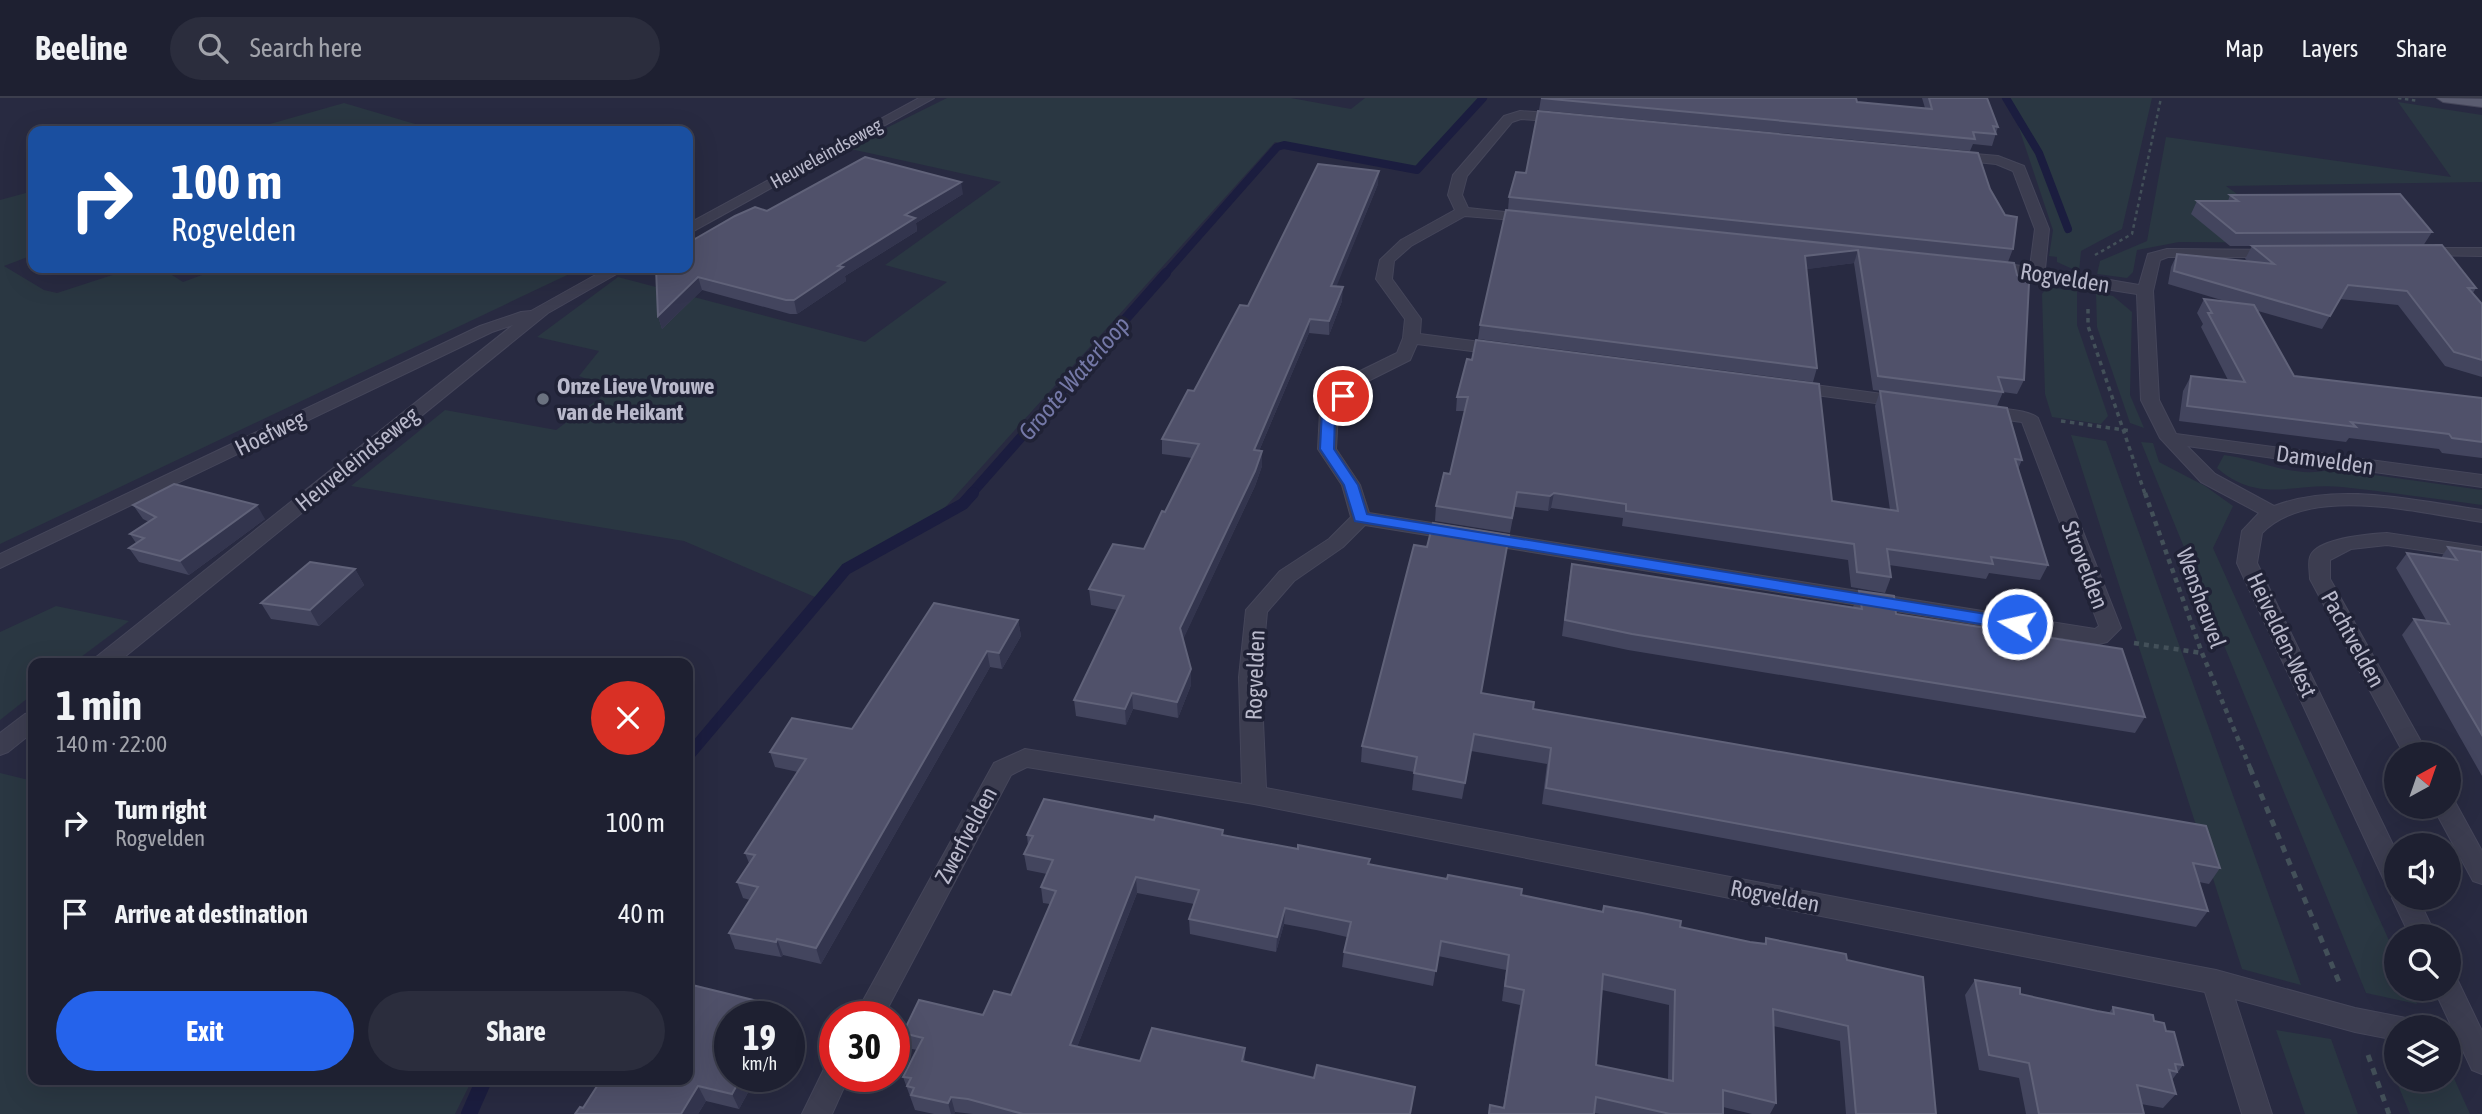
<!DOCTYPE html>
<html lang="en">
<head>
<meta charset="utf-8">
<style>
  :root { --surface:#1e2031; --page:#2b2d3d; --text:#f1f3f6; --muted:#a1a3ab; --line:#3c3e4d; --accent:#2563eb }
  body { margin:0; font-family:"Asap Condensed",sans-serif; background:var(--page); color:var(--text); height:100vh; display:flex; flex-direction:column; font-size:26px; white-space:nowrap }
  * { box-sizing:border-box; margin:0 }
  p { font-size:23px; color:var(--muted) }
  .icon { flex:none; width:38px; height:38px; fill:none; stroke:currentColor; stroke-width:2; stroke-linecap:round; stroke-linejoin:round }
  .map { position:relative; flex:1; overflow:hidden }
  .details { position:absolute; left:28px; top:560px; width:665px; height:427px; display:flex; flex-direction:column; background:var(--surface); border-radius:14px; box-shadow:0 7px 28px #0002,0 0 0 2px var(--line) }
  .details>* { flex:none }
  .guide { position:absolute; left:28px; top:28px; width:665px; height:147px; border-radius:14px; box-shadow:0 7px 28px #0002,0 0 0 2px var(--line); background:#1a4fa0; color:#fff; overflow:hidden }
  .needle { width:46px; rotate:40deg }
  .tools { position:absolute; left:2384px; top:644px; display:grid; gap:14px }
  .tools a { display:grid; place-items:center; width:77px; height:77px; border-radius:50%; background:var(--surface); box-shadow:0 7px 28px #0002,0 0 0 2px var(--line); font-size:35px }
  .speed { position:absolute; left:714px; top:903px; display:flex; gap:14px; font-size:35px; font-weight:700; text-align:center }
  .speed>* { display:grid; place-content:center; width:91px; height:91px; border-radius:50%; background:var(--surface); box-shadow:0 7px 28px #0002,0 0 0 2px var(--line); line-height:1 }
  .speed small { font-size:18px; font-weight:400 }
  .speed .limit { border:10px solid #d22; background:#fff; color:#111 }
  .pin { position:absolute; display:grid; place-items:center; width:60px; height:60px; color:#fff; margin:-30px; border:4px solid #fff; border-radius:50%; box-shadow:0 2px 7px #0007 }
  .me { position:absolute; width:77px; margin:-38px; rotate:279deg; stroke-linejoin:round; filter:drop-shadow(0 0 5px #0008) }
  .turn { display:flex; align-items:center; gap:24px; height:147px; padding:0 28px; font-size:32px }
  .turn .icon { width:91px; height:91px; stroke-width:2.5 }
  .turn b { display:block; font-size:49px; line-height:60px }
  .round { display:grid; place-items:center; flex:none; width:74px; height:74px; border-radius:37px; background:var(--page) }
  .head { display:flex; align-items:center; justify-content:space-between; height:119px; padding:0 28px }
  h1 { font-size:42px; font-weight:700; line-height:52px }
  .primary-button { display:flex; gap:14px; margin-top:auto; padding:14px 28px }
  .primary-button a { flex:1; height:80px; border-radius:42px; background:var(--accent); color:#fff; font-size:28px; font-weight:700; line-height:80px; text-align:center }
  .primary-button a+a { background:var(--page); color:var(--text) }
  ul { padding:0; list-style:none }
  li { display:flex; align-items:center; gap:21px; height:91px; padding:0 28px }
  li div { flex:1 }
  li b { display:block; font-size:26px }
  li em { font-style:normal }
  header { display:flex; align-items:center; gap:42px; box-sizing:border-box; height:98px; padding:0 35px; background:var(--surface); border-bottom:2px solid var(--line) }
  header strong { font-size:33px }
  nav { display:flex; gap:38px; margin-inline-start:auto; font-size:24px }
  .search { width:490px; height:63px; background:var(--page); display:flex; align-items:center; gap:18px; box-sizing:border-box; padding:0 24px; border-radius:38px; color:var(--muted); font-size:26px }
  .map>svg:first-child { display:block }
</style>
</head>
<body>
<header>
<strong>Beeline</strong>
<div class="search"><svg class="icon" aria-label="search" viewBox="0 0 24 24"><circle cx="10" cy="10" r="6"/><path d="M15 15l6 6"/></svg>Search here</div>
<nav><a>Map</a><a>Layers</a><a>Share</a></nav>
</header>
<div class="map">
<svg width="2482" height="1016" viewBox="0 0 2482 1016">
  <rect width="100%" height="100%" fill="#282a41"/>
  <g fill="#2a3742">
    <path d="M947,0H1291L1351,11L1365,0H1480L1419,74L1275,44L940,415L826,487L815,499L684,443L351,388L445,312L556,332L612,291L579,278L599,253L537,239L618,179L865,244L947,184L885,167L1001,84L846,50Z"/>
    <path d="M2007,0H2152L2122,131L2081,153L2079,174L2057,164V159L2049,158L2053,132L2015,18Z"/>
    <path d="M2398,4L2482,17V84L2226,88L2304,145L2179,144L2137,152L2133,174L2127,180L2097,176L2100,163L2147,143L2166,39L2451,79Z"/>
    <path d="M344,5L439,33H245Z"/>
    <path d="M33,93V157L4,168L44,192L57,195L134,170H161L183,184L221,170H582L0,446V102Z"/>
    <path d="M2047,189L2077,193V227L2108,318L2101,326L2052,319L2045,296L2042,196Z"/>
    <path d="M2096,195L2113,198L2132,214L2130,297L2144,330L2130,325L2097,229Z"/>
    <path d="M2071,337L2106,343L2301,887L2242,871Z"/>
    <path d="M2141,344L2153,345L2159,364L2205,388L2233,408L2213,450L2396,858V891H2410L2417,906L2366,895Z"/>
    <path d="M2224,357C2258,361 2296,382 2331,371L2482,392V407C2435,401 2389,394 2342,389C2295,384 2260,407 2217,370Z"/>
    <path d="M56,508L129,523L73,565H33V596L0,622V534Z"/>
    <path d="M0,675L33,683V982H472L455,1016H0Z"/>
    <path d="M2276,932L2331,941L2358,1016H2305Z"/>
    <path d="M2448,967L2470,1016H2410L2396,982H2448Z"/>
  </g>
  <g fill="none" stroke-linecap="round" stroke-linejoin="round">
    <g stroke="#1b1d3f" stroke-width="8">
      <path d="M2006,0L2039,55L2068,131"/>
      <path d="M1165,176L1277,49L1284,47L1417,72L1483,0"/>
    </g>
    <path stroke="#1b1d3f" stroke-width="10" d="M971,396L1166,175"/>
    <path stroke="#1b1d3f" stroke-width="12" d="M688,658L846,471L963,406L973,395"/>
    <path stroke="#1b1d3f" stroke-width="16" d="M469,1016L484,982"/>
    <g stroke="#45465a" stroke-width="2">
      <g id="minor">
        <path d="M919,0H934L688,136V126Z"/>
        <path d="M1520,13L1565,16L1571,20L1565,24L1521,21L1512,24L1467,78L1462,97L1468,110L1533,117L1538,118V124L1465,118L1411,148L1394,163L1392,181L1421,221L1420,236L1503,247L1511,252L1503,257L1417,246L1410,262L1362,286L1338,315L1336,351L1360,387L1369,415L2095,531L2099,528L2022,324L1983,319L1974,314C1982,306 2030,312 2038,320L2121,530L2107,544L2099,546L1365,427L1343,449L1294,483L1267,514L1261,579L1266,690L2216,872L2355,910L2406,920L2410,929H2396V942L2355,934L2235,901L2272,1016H2242L2205,894L1254,706L1027,669L1011,677L883,919H854L994,665L1025,651L1242,686L1239,579L1246,512L1280,473L1329,441L1351,419L1342,387L1318,351L1320,314L1350,278L1397,255L1403,240L1405,221L1376,181L1380,162L1401,142L1455,112L1448,97L1453,77L1504,18Z"/>
        <path d="M1952,54L1998,58L2024,68L2049,131L2045,171L2139,187L2148,156L2167,151L2282,152L2284,155L2282,158L2277,159H2168L2160,162L2153,193L2159,302L2176,336L2482,377V389L2187,348L2215,376L2274,408C2340,383 2415,403 2482,412V424C2421,415 2309,386 2262,435L2257,465L2396,753V790L2387,787L2383,780L2237,465L2242,433L2259,415L2201,384L2160,340L2141,302L2137,196L1985,172L1982,169L1985,166L1990,164L2030,169L2035,131L2013,73L1996,66L1947,61V55Z"/>
        <path d="M2422,150H2482V158L2417,157L2415,154L2417,151Z"/>
        <path d="M608,170H627L548,215L117,565H92L95,560L513,227L492,234L0,470V456L480,228L521,214L531,213Z"/>
        <path d="M1792,284L1905,299L1914,304L1905,309L1786,293L1783,289Z"/>
        <path d="M2387,435L2482,449V461L2387,447L2351,451L2330,462V481L2428,656H2404L2310,481C2310,475 2308,465 2310,459C2316,440 2371,436 2387,435Z"/>
        <path d="M33,614V634L8,654L0,657V635L25,616Z"/>
        <path d="M2448,701L2454,702L2482,753V786L2473,783L2433,709H2448Z"/>
        <path d="M2396,793V800H2418L2436,838H2410L2392,800Z"/>
        <path d="M2448,879L2458,883L2482,933V976L2472,972L2434,891H2448Z"/>
        <path d="M835,965V978H849L832,1016H802L825,969Z"/>
      </g>
    </g>
    <g stroke="#45465a" stroke-width="2">
      <path id="major" d="M2437,0L2482,1V9L2443,4Z"/>
    </g>
    <g stroke="#435059" stroke-width="2.5" stroke-dasharray="3.5 3.5" stroke-linecap="butt">
      <path d="M2398,0L2418,3"/>
      <path d="M2095,157L2132,136L2161,0"/>
    </g>
    <g stroke="#435059" stroke-width="3.5" stroke-dasharray="4.5 4.5" stroke-linecap="butt">
      <path d="M2088,211V228L2145,396"/>
      <path d="M2061,323L2132,333"/>
    </g>
    <g stroke="#435059" stroke-width="4.5" stroke-dasharray="5 5" stroke-linecap="butt">
      <path d="M2145,395L2202,555L2251,672"/>
      <path d="M2134,545L2202,555"/>
    </g>
    <g stroke="#435059" stroke-width="5" stroke-dasharray="7 7" stroke-linecap="butt">
      <path d="M2250,670L2339,884"/>
      <path d="M2368,957L2389,1016"/>
    </g>
    <use href="#minor" fill="#3c3d50" fill-rule="evenodd"/>
    <use href="#major" fill="#5a5c70" fill-rule="evenodd"/>
  </g>
  <g fill="#43455e" fill-rule="evenodd">
    <path d="M1541,0L1857,4L1925,10L1922,0H1987L1998,29L1992,48L1973,46L1970,53L1539,12Z"/>
    <path d="M1526,75L1990,91L2013,151L2008,164L1508,112L1509,99Z"/>
    <path d="M1378,86L1336,188L1342,203L1329,237L1309,235L1259,353H1262V368L1255,388L1183,541L1191,587L1178,620L1133,611L1126,627L1076,618L1074,602L1117,512L1091,507L1089,491L1144,451L1165,414L1192,360L1162,356V341L1248,208Z"/>
    <path d="M963,96L916,125L917,133L845,178L846,183L797,216H790L702,192L662,231L658,218L767,113Z"/>
    <path d="M2230,97L2432,134L2423,148L2476,190L2473,195L2482,206V279L2445,268L2398,207L2340,201L2322,231L2258,213L2294,278L2482,300V360L2442,355L2439,351L2349,340L2346,344L2179,323L2183,293L2191,278L2228,282L2201,229L2203,226L2197,215L2204,201L2228,204L2168,186L2171,169L2177,156L2248,163L2245,161L2252,148H2230L2191,116L2197,103H2228Z"/>
    <path d="M1506,112L2014,165L2024,282L2017,296L2003,294L1997,308L2022,362L2018,371L2048,467L2040,482L1989,475L1986,481L1889,467L1891,479L1885,495L1851,489L1848,462L1622,428L1623,420L1551,410L1548,413L1515,409L1510,435L1435,423L1436,408L1450,376L1465,313H1456L1457,299L1467,261L1832,403L1890,412L1875,308L1880,293L1938,301L1873,292L1854,165L1806,171L1817,270L1813,284L1478,241L1480,227Z"/>
    <path d="M133,407L265,421L189,477L139,464L129,450L136,445L130,436L149,424L143,421Z"/>
    <path d="M2448,449L2482,454V678L2402,537L2414,521L2426,522L2396,470L2407,455L2441,460Z"/>
    <path d="M1572,466L1853,509L1859,493L1896,516L2145,619L2135,635L1628,552L1562,538L1569,482Z"/>
    <path d="M355,471L364,487L319,528L271,521L261,505Z"/>
    <path d="M1018,522L1021,538L1002,571L990,569L821,866L783,857L781,859L735,851L729,835L750,802L743,800L737,784L749,765L745,755L798,674L775,669L770,654L852,631Z"/>
    <path d="M1533,611L2220,770L2209,786L2199,784L2208,813L2196,829L1542,706L1547,666L1471,653L1462,701L1412,692L1414,674L1361,664L1362,648Z"/>
    <path d="M1154,722L1223,732V737L1602,813L1604,808L1680,829L1750,844L1764,846L1766,840L1847,862L1936,1016H1846L1840,943L1773,928L1776,1005L1770,1016H1752L1723,1009V1016H1600L1594,1015V1016H1488L1490,1007L1503,1010L1520,907L1502,903L1506,872L1438,858L1433,888L1342,869L1344,854L1347,839L1316,832L1284,826L1276,854L1190,836L1189,821L1194,806L1137,795L1077,949L1140,963L1245,964L1410,1016H973L955,1014L954,1016H934L915,1012L903,979L917,952L907,950L903,935L983,917L1011,897L1050,806L1043,805L1041,789L1047,776L1027,772L1024,756L1028,748L1027,737ZM1602,892L1669,907L1668,982L1596,967Z"/>
    <path d="M1975,882L2020,896L2097,913L2109,915L2113,909L2154,923L2166,933L2183,967L2172,982L2176,996L2163,1010L2141,1006L2144,1016H2026L2019,980L1979,972L1965,897Z"/>
    <path d="M688,886L782,909L786,919H730V978H757L739,1011L706,1003L698,1016H575L580,1009L583,1010L601,982H688Z"/>
  </g>
  <g fill="#33354e">
    <path d="M1379,73L1378,86L1331,202V188Z"/>
    <path d="M961,84L963,96L916,125L917,133L845,178L846,183L797,216L794,202L905,117Z"/>
    <path d="M1858,152L1854,165L1801,172L1805,158Z"/>
    <path d="M698,179L702,192L662,231L658,218Z"/>
    <path d="M1343,189L1342,203L1329,237V223Z"/>
    <path d="M1310,221L1309,235L1253,367L1254,352Z"/>
    <path d="M1262,353V368L1255,388L1181,546L1180,530Z"/>
    <path d="M1554,395L1551,410L1548,413L1550,398Z"/>
    <path d="M257,407L265,421L189,477L180,463Z"/>
    <path d="M355,471L364,487L319,528L310,512Z"/>
    <path d="M1018,522L1021,538L1002,571L999,555Z"/>
    <path d="M987,553L990,569L821,866L816,850Z"/>
    <path d="M1191,571V587L1178,620L1177,604Z"/>
    <path d="M1132,595L1133,611L1126,627L1125,611Z"/>
    <path d="M1136,779L1137,795L1072,962L1070,947Z"/>
    <path d="M1285,810L1284,826L1276,854L1277,839Z"/>
    <path d="M777,841L783,857L781,859L776,844Z"/>
    <path d="M782,909L786,919H776Z"/>
    <path d="M1245,950V965L1242,963Z"/>
    <path d="M742,978H757L739,1011L732,996Z"/>
    <path d="M698,988L706,1003L698,1016H681Z"/>
    <path d="M951,999L955,1014L954,1016H951L948,1005Z"/>
  </g>
  <g fill="#50516a" stroke="#606279" stroke-width="2" fill-rule="evenodd">
    <path d="M1541,0H1856L1857,4L1932,11L1929,0H1987L1998,29L1993,28L1996,36L1973,34L1975,41Z"/>
    <path d="M1538,13L1978,55L1990,91L2005,117L2017,119L2013,151L1509,99L1516,74L1526,75Z"/>
    <path d="M865,59L961,84L905,117L915,120L838,168L843,169L794,202H786L698,179L658,218L656,170H688V145L735,118L755,109L767,113Z"/>
    <path d="M1318,66L1379,73L1331,188L1343,189L1329,223L1310,221L1254,352L1262,353L1255,373L1180,530L1191,571L1177,604L1132,595L1125,611L1074,602L1124,498L1089,491L1113,446L1144,451L1162,413L1165,414L1199,346L1162,341L1188,292L1194,293L1240,207L1248,208Z"/>
    <path d="M2400,96L2432,134L2236,135L2197,103H2238L2230,97Z"/>
    <path d="M1506,112L2014,165L2017,177L2029,185L2024,282L1998,279L2003,294L1878,278L1858,152L1805,158L1817,270L1480,227Z"/>
    <path d="M2442,147L2476,190H2468L2482,206V262L2454,254L2407,193L2348,187L2330,218L2174,173L2177,156L2274,166L2252,148Z"/>
    <path d="M2204,201L2254,207L2294,278L2482,300V344L2452,340L2449,336L2351,324L2356,329L2187,308L2191,278L2245,284L2208,215H2212Z"/>
    <path d="M1476,242L1819,286L1832,403L1898,413L1880,293L2007,310L2022,362L2015,361L2048,467L1991,459L1993,466L1887,451L1891,479L1857,474L1854,446L1626,413V406L1554,395L1550,398L1517,394L1512,420L1436,408L1444,375L1450,376L1468,299H1457L1467,261L1472,262Z"/>
    <path d="M174,386L257,407L180,463L129,450L144,440L130,436L156,419L133,407Z"/>
    <path d="M1433,425L1509,437L1481,595L1534,604L1533,611L2206,728L2220,770L2193,765L2208,813L1546,690L1551,650L1474,636L1465,685L1414,675L1417,659L1362,648L1414,447L1427,449Z"/>
    <path d="M2448,449L2482,454V637L2414,521L2449,526L2407,455L2457,462Z"/>
    <path d="M310,464L355,471L310,512L261,505Z"/>
    <path d="M1572,466L1862,511L1859,493L1894,498L1896,516L2122,551L2145,619L1632,536L1565,522Z"/>
    <path d="M934,505L1018,522L999,555L987,553L816,850L777,841L776,844L729,835L758,789L737,784L755,757L745,755L806,661L770,654L792,620L852,631Z"/>
    <path d="M1044,701L1154,722L1155,718L1223,732L1222,737L1298,751V747L1370,761L1368,766L1447,781L1448,777L1522,791L1521,797L1603,814L1604,808L1642,815L1681,823L1680,829L1750,844L1766,846V840L1846,856L1847,862L1923,879L1936,1016H1856L1848,928L1773,911L1776,1005L1723,992V1016H1670L1596,999L1594,1016H1489L1490,1007L1504,1010L1524,892L1505,888L1509,857L1441,843L1436,873L1344,854L1351,824L1317,817L1285,810L1277,839L1189,821L1199,792L1136,779L1070,947L1140,963L1152,930L1245,950L1242,963L1314,980L1317,967L1415,989L1410,1016H1023L968,1001L951,999L948,1005L911,997L914,990L907,988L911,980L903,979L923,940L903,935L919,902L983,917L994,893L1011,897L1056,793L1041,789L1053,762L1024,756L1033,738L1027,737ZM1603,876L1675,892L1673,983L1596,967Z"/>
    <path d="M1975,882L2020,890V896L2097,913L2114,916L2113,909L2153,917L2154,923L2164,925L2166,933L2174,934L2183,967L2175,966L2177,974L2169,972L2176,996L2137,987L2144,1016H2039L2029,965L1989,957Z"/>
    <path d="M688,886L782,909L776,919H730V978H742L732,996L698,988L681,1016H575L580,1009L583,1010L601,982H688Z"/>
  </g>
  <path fill="#2563eb" stroke="#184099" stroke-width="2" d="M1343,294L1349,298L1335,315L1334,351L1358,387L1367,416L2017,521L2025,526L2017,532L1355,423L1344,387L1320,351L1322,314L1338,295Z"/>
  <circle fill="#6b7280" stroke="#202236" stroke-width="2.5" cx="543" cy="301" r="7"/>
  <g text-anchor="middle" dominant-baseline="central" stroke-width="7" stroke-linejoin="round" paint-order="stroke">
    <g font-size="19" fill="#b9b9cb" stroke="#202236">
      <text transform="translate(826 55) rotate(-29)">Heuveleindseweg</text>
    </g>
    <g font-size="23" fill="#b9b9cb" stroke="#202236">
      <text transform="translate(2065 180) rotate(9)">Rogvelden</text>
      <text transform="translate(270 335) rotate(-26)">Hoefweg</text>
      <text transform="translate(357 361) rotate(-39)">Heuveleindseweg</text>
      <text transform="translate(2325 362) rotate(8)">Damvelden</text>
      <text transform="translate(2085 467) rotate(69)">Strovelden</text>
      <text transform="translate(2201 500) rotate(70)">Wensheuvel</text>
      <text transform="translate(2282 537) rotate(65)">Heivelden-West</text>
      <text transform="translate(2353 541) rotate(61)">Pachtvelden</text>
      <text transform="translate(1255 577) rotate(-88)">Rogvelden</text>
      <text transform="translate(966 737) rotate(-62)">Zwerfvelden</text>
      <text transform="translate(1775 798) rotate(11)">Rogvelden</text>
    </g>
    <g font-size="23" font-weight="bold" fill="#b9b9cb" stroke="#202236" text-anchor="start">
      <text x="557" y="288">Onze Lieve Vrouwe<tspan x="557" dy="26">van de Heikant</tspan></text>
    </g>
    <g font-size="24" font-style="italic" fill="#7478a7" stroke="#202236">
      <text transform="translate(1074 280) rotate(-49)">Groote Waterloop</text>
    </g>
  </g>
</svg>
<div class="tools">
<a><svg class="needle" viewBox="-14 -14 28 28"><path d="M0-13l5 13h-10z" fill="#e53935"/><path d="M0 13l5-13h-10z" fill="#a1a3ab"/></svg></a>
<a><svg class="icon" aria-label="sound" viewBox="0 0 24 24"><path d="M4 9h4l5-4v14l-5-4H4zM17 9q2 3 0 6"/></svg></a>
<a><svg class="icon" aria-label="search" viewBox="0 0 24 24"><circle cx="10" cy="10" r="6"/><path d="M15 15l6 6"/></svg></a>
<a><svg class="icon" aria-label="layers" viewBox="0 0 24 24"><path d="M12 4l9 5-9 5-9-5zM3 14l9 5 9-5"/></svg></a>
</div>
<div class="speed"><div>19<small>km/h</small></div><div class="limit">30</div></div>
<div class="pin" style="left:1343px;top:298px;background:#d93025"><svg class="icon" aria-label="arrive" viewBox="0 0 24 24"><path d="M6 21V4h12l-3 4 3 4H6"/></svg></div>
<svg class="me" style="left:2017px;top:526px" viewBox="-20 -20 40 40"><circle r="17" fill="#2563eb" stroke="#fff" stroke-width="3"/><path d="M0-11L8 9 0 5-8 9z" fill="#fff"/></svg>
<div class="guide">
<div class="turn"><svg class="icon" aria-label="right" viewBox="0 0 24 24"><path d="M7 20v-9h11M14 6l5 5-5 5"/></svg><div><b>100 m</b>Rogvelden</div></div>
</div>
<section class="details">
<div class="head"><div><h1>1 min</h1><p>140 m · 22:00</p></div><a class="round" style="background:#d93025;color:#fff"><svg class="icon" aria-label="close" viewBox="0 0 24 24"><path d="M6 6l12 12M18 6L6 18"/></svg></a></div>
<ul>
<li><svg class="icon" aria-label="right" viewBox="0 0 24 24"><path d="M7 20v-9h11M14 6l5 5-5 5"/></svg><div><b>Turn right</b><p>Rogvelden</p></div><em>100 m</em></li>
<li><svg class="icon" aria-label="arrive" viewBox="0 0 24 24"><path d="M6 21V4h12l-3 4 3 4H6"/></svg><div><b>Arrive at destination</b></div><em>40 m</em></li>
</ul>
<div class="primary-button"><a>Exit</a><a>Share</a></div>
</section>
</div>
</body>
</html>
